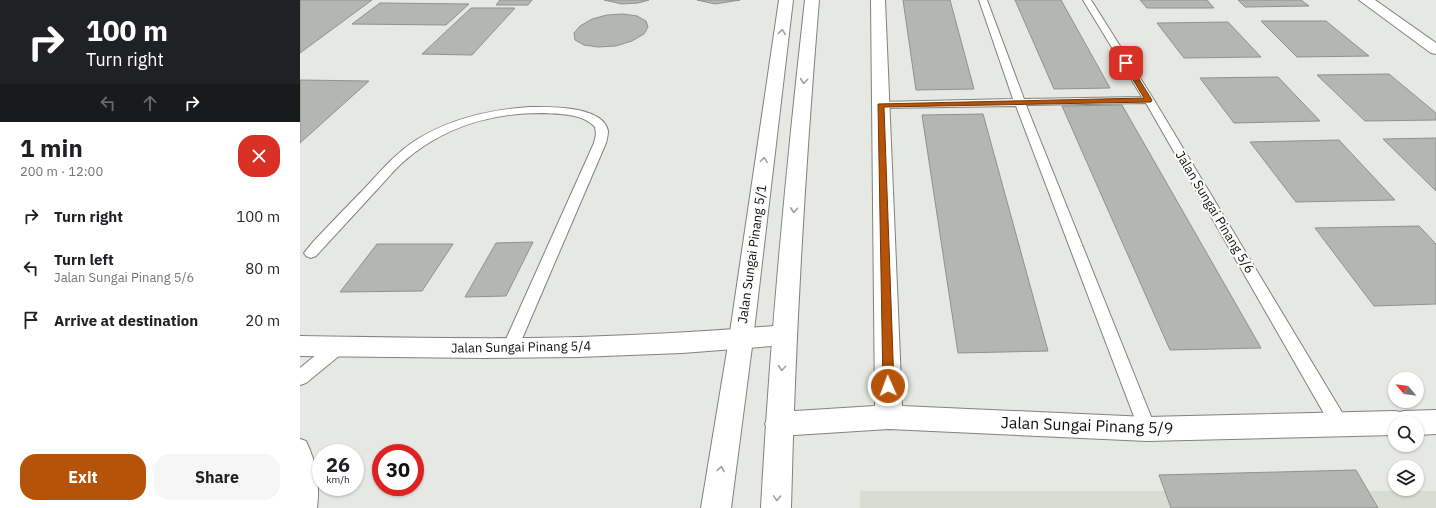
<!DOCTYPE html>
<html lang="en">
<head>
<meta charset="utf-8">
<style>
  :root { --surface:#fff; --page:#f6f6f6; --text:#202124; --muted:#757577; --accent:#b45309 }
  body { margin:0; font-family:"IBM Plex Sans",sans-serif; background:var(--page); color:var(--text); height:100vh; display:flex; flex-direction:column; font-size:15px; white-space:nowrap }
  * { box-sizing:border-box; margin:0 }
  p { font-size:13px; color:var(--muted) }
  .icon { flex:none; width:22px; height:22px; fill:none; stroke:currentColor; stroke-width:2; stroke-linecap:round; stroke-linejoin:round }
  .map { position:relative; flex:1; overflow:hidden }
  .details { display:flex; flex-direction:column; background:var(--surface); width:300px }
  .details>* { flex:none }
  .banner { background:#202124; color:#fff; overflow:hidden }
  .needle { width:26px; rotate:299deg }
  .buttons { position:absolute; left:1088px; top:372px; display:grid; gap:8px }
  .buttons a { display:grid; place-items:center; width:36px; height:36px; border-radius:50%; background:var(--surface); box-shadow:0 1px 3px #0004; font-size:20px }
  .speed { position:absolute; left:12px; top:444px; display:flex; gap:8px; font-size:20px; font-weight:700; text-align:center }
  .speed>* { display:grid; place-content:center; width:52px; height:52px; border-radius:50%; background:var(--surface); box-shadow:0 1px 3px #0004; line-height:1 }
  .speed small { font-size:10px; font-weight:400 }
  .speed .limit { border:6px solid #d22; background:#fff; color:#111 }
  .pin { position:absolute; display:grid; place-items:center; width:34px; height:34px; color:#fff; margin:-17px; border-radius:8px; box-shadow:0 2px 6px #0006 }
  .me { position:absolute; width:44px; margin:-22px; rotate:358deg; stroke-linejoin:round; filter:drop-shadow(0 0 3px #0008) }
  .turn { display:flex; align-items:center; gap:14px; height:84px; padding:0 20px; font-size:18px }
  .turn .icon { width:52px; height:52px; stroke-width:2.5 }
  .turn b { display:block; font-size:28px; line-height:34px }
  .lanes { display:flex; align-items:center; height:38px; padding:0 20px; background:#0003; justify-content:center; gap:20px; direction:ltr }
  .lanes .off { opacity:.35 }
  .round { display:grid; place-items:center; flex:none; width:42px; height:42px; border-radius:16px; background:var(--page) }
  .headline { display:flex; align-items:center; justify-content:space-between; height:68px; padding:0 20px }
  h1 { font-size:24px; font-weight:700; line-height:30px }
  .action { display:flex; gap:8px; margin-top:auto; padding:8px 20px }
  .action a { flex:1; height:46px; border-radius:16px; background:var(--accent); color:#fff; font-size:16px; font-weight:700; line-height:46px; text-align:center }
  .action a+a { background:var(--page); color:var(--text) }
  ul { padding:0; list-style:none }
  li { display:flex; align-items:center; gap:12px; height:52px; padding:0 20px }
  li div { flex:1 }
  li b { display:block; font-size:15px }
  li em { font-style:normal }
  main { display:flex; flex:1; min-height:0 }
  .map>svg:first-child { display:block }
</style>
</head>
<body>
<main>
<section class="details">
<div class="banner">
<div class="turn"><svg class="icon" aria-label="right" viewBox="0 0 24 24"><path d="M7 20v-9h11M14 6l5 5-5 5"/></svg><div><b>100 m</b>Turn right</div></div>
<div class="lanes"><svg class="icon off" aria-label="left" viewBox="0 0 24 24"><path d="M17 20v-9H6M10 6l-5 5 5 5"/></svg><svg class="icon off" aria-label="ahead" viewBox="0 0 24 24"><path d="M12 20V5M6 11l6-6 6 6"/></svg><svg class="icon" aria-label="right" viewBox="0 0 24 24"><path d="M7 20v-9h11M14 6l5 5-5 5"/></svg></div>
</div>
<div class="headline"><div><h1>1 min</h1><p>200 m · 12:00</p></div><a class="round" style="background:#d93025;color:#fff"><svg class="icon" aria-label="close" viewBox="0 0 24 24"><path d="M6 6l12 12M18 6L6 18"/></svg></a></div>
<ul>
<li><svg class="icon" aria-label="right" viewBox="0 0 24 24"><path d="M7 20v-9h11M14 6l5 5-5 5"/></svg><div><b>Turn right</b></div><em>100 m</em></li>
<li><svg class="icon" aria-label="left" viewBox="0 0 24 24"><path d="M17 20v-9H6M10 6l-5 5 5 5"/></svg><div><b>Turn left</b><p>Jalan Sungai Pinang 5/6</p></div><em>80 m</em></li>
<li><svg class="icon" aria-label="arrive" viewBox="0 0 24 24"><path d="M6 21V4h12l-3 4 3 4H6"/></svg><div><b>Arrive at destination</b></div><em>20 m</em></li>
</ul>
<div class="action"><a>Exit</a><a>Share</a></div>
</section>
<div class="map">
<svg width="1136" height="508" viewBox="0 0 1136 508">
  <rect width="100%" height="100%" fill="#e6e8e3"/>
  <rect fill="#d8ddd1" x="560" y="491" width="576" height="17"/>
  <g fill="#b4b6b1" stroke="#8f918d">
    <path d="M0,0H72L0,53Z"/>
    <path d="M200,0H232L228,5H196Z"/>
    <path d="M304,0H349L338,3L322,4Z"/>
    <path d="M397,0H440L415,4Z"/>
    <path d="M603,0H650L674,89L616,90Z"/>
    <path d="M715,0H761L810,88L754,89Z"/>
    <path d="M840,0H907L914,8H847Z"/>
    <path d="M938,0H1001L1009,6L945,7Z"/>
    <path d="M80,3L169,4L146,25L52,24Z"/>
    <path d="M171,8H215L172,55L122,54Z"/>
    <path d="M323,14L337,16L346,21L348,27L344,34L332,41L316,46L298,47L284,45L275,40L274,33L280,26L292,19L307,15Z"/>
    <path d="M961,21H1026L1069,56L997,57Z"/>
    <path d="M928,22L961,57L884,58L857,23Z"/>
    <path d="M1089,74L1136,113V120L1065,121L1017,75Z"/>
    <path d="M978,77L1020,121L934,123L900,78Z"/>
    <path d="M0,80L69,81L0,143Z"/>
    <path d="M822,105L961,348L870,350L762,106Z"/>
    <path d="M683,114L748,351L658,353L622,115Z"/>
    <path d="M1136,138V191L1083,139Z"/>
    <path d="M1039,140L1095,200L996,202L950,142Z"/>
    <path d="M1119,226L1136,244V304L1074,306L1015,228Z"/>
    <path d="M233,242L206,296L165,297L196,243Z"/>
    <path d="M77,244H153L122,291L40,292Z"/>
    <path d="M1056,470L1078,508H871L859,475Z"/>
  </g>
  <g fill="none" stroke-linecap="round" stroke-linejoin="round">
    <g stroke="#80827e" stroke-width="2">
      <g id="lane">
        <path d="M679,0H687L724,99L842,97L783,0H791L854,100L1046,419L1049,425L1046,431L1040,433L1034,431L846,103L726,105L856,429L853,435L847,437L841,435L716,106L580,108L575,105L580,102L713,99Z"/>
        <path d="M229,107C248,107 303,105 308,131C308,135 307,139 306,143L216,353L210,354L204,353L202,348L294,143L296,134L295,127C282,113 259,114 241,113C190,113 141,128 102,163C91,173 82,185 71,196C53,216 34,236 16,256L11,258L6,256L4,253L13,242C30,224 47,206 64,189C80,172 94,155 113,142C148,119 188,110 229,107Z"/>
        <path d="M39,340L45,341L47,346L45,351L6,383L0,385V368L33,341Z"/>
        <path d="M0,439L6,441C17,464 20,483 17,508H0Z"/>
      </g>
    </g>
    <g stroke="#80827e" stroke-width="2">
      <g id="street">
        <path d="M571,0H585L602,406L847,417L1095,411L1100,412L1104,411L1136,410V434L1117,435V423H1095V435L847,441L589,429L479,436L469,433L465,424L469,415L479,412L575,406Z"/>
        <path d="M1059,0H1075L1136,43V54L1131,53Z"/>
        <path d="M485,325L494,328L497,335L494,342L485,345L382,353L278,357L183,358L0,356V336C93,337 186,340 279,337C348,335 416,331 485,325Z"/>
      </g>
    </g>
    <g stroke="#80827e" stroke-width="2">
      <g id="secondary">
        <path d="M479,0H493L453,339L431,508H401L429,339Z"/>
        <path d="M505,0H519C505,169 495,338 491,508H461C470,338 486,169 505,0Z"/>
      </g>
    </g>
    <use href="#lane" fill="#fff" fill-rule="evenodd"/>
    <use href="#street" fill="#fff" fill-rule="evenodd"/>
    <use href="#secondary" fill="#fff" fill-rule="evenodd"/>
  </g>
  <defs><path id="oneway-chevron" d="M-2-3.5L2.5 0L-2 3.5" fill="none" stroke-width="1.6" stroke-linecap="round" stroke-linejoin="round"/></defs>
  <g stroke="#9f9f9f">
    <use href="#oneway-chevron" transform="translate(482 32) rotate(-82)"/>
    <use href="#oneway-chevron" transform="translate(504 81) rotate(95)"/>
    <use href="#oneway-chevron" transform="translate(464 160) rotate(-82)"/>
    <use href="#oneway-chevron" transform="translate(494 210) rotate(94)"/>
    <use href="#oneway-chevron" transform="translate(482 368) rotate(95)"/>
    <use href="#oneway-chevron" transform="translate(421 469) rotate(-81)"/>
    <use href="#oneway-chevron" transform="translate(477 498) rotate(92)"/>
  </g>
  <path fill="#b45309" stroke="#753606" d="M824,61L829,63L852,100L851,102L584,107L594,386L592,389L588,391L585,389L583,386L578,104L844,98L823,63Z"/>
  <g text-anchor="middle" dominant-baseline="central" stroke-width="4" stroke-linejoin="round" paint-order="stroke">
    <g font-size="13" fill="#10100f" stroke="#fff">
      <text transform="translate(915 212) rotate(59)">Jalan Sungai Pinang 5/6</text>
      <text transform="translate(452 254) rotate(-82)">Jalan Sungai Pinang 5/1</text>
      <text transform="translate(221 347) rotate(-1)">Jalan Sungai Pinang 5/4</text>
    </g>
    <g font-size="16" fill="#10100f" stroke="#fff">
      <text transform="translate(787 425) rotate(2)">Jalan Sungai Pinang 5/9</text>
    </g>
  </g>
</svg>
<div class="buttons">
<a><svg class="needle" viewBox="-14 -14 28 28"><path d="M0-13l5 13h-10z" fill="#e53935"/><path d="M0 13l5-13h-10z" fill="#757577"/></svg></a>
<a><svg class="icon" aria-label="search" viewBox="0 0 24 24"><circle cx="10" cy="10" r="6"/><path d="M15 15l6 6"/></svg></a>
<a><svg class="icon" aria-label="layers" viewBox="0 0 24 24"><path d="M12 4l9 5-9 5-9-5zM3 14l9 5 9-5"/></svg></a>
</div>
<div class="speed"><div>26<small>km/h</small></div><div class="limit">30</div></div>
<div class="pin" style="left:826px;top:63px;background:#d93025"><svg class="icon" aria-label="arrive" viewBox="0 0 24 24"><path d="M6 21V4h12l-3 4 3 4H6"/></svg></div>
<svg class="me" style="left:588px;top:386px" viewBox="-20 -20 40 40"><circle r="17" fill="#b45309" stroke="#fff" stroke-width="3"/><path d="M0-11L8 9 0 5-8 9z" fill="#fff"/></svg>
</div>
</main>
</body>
</html>
